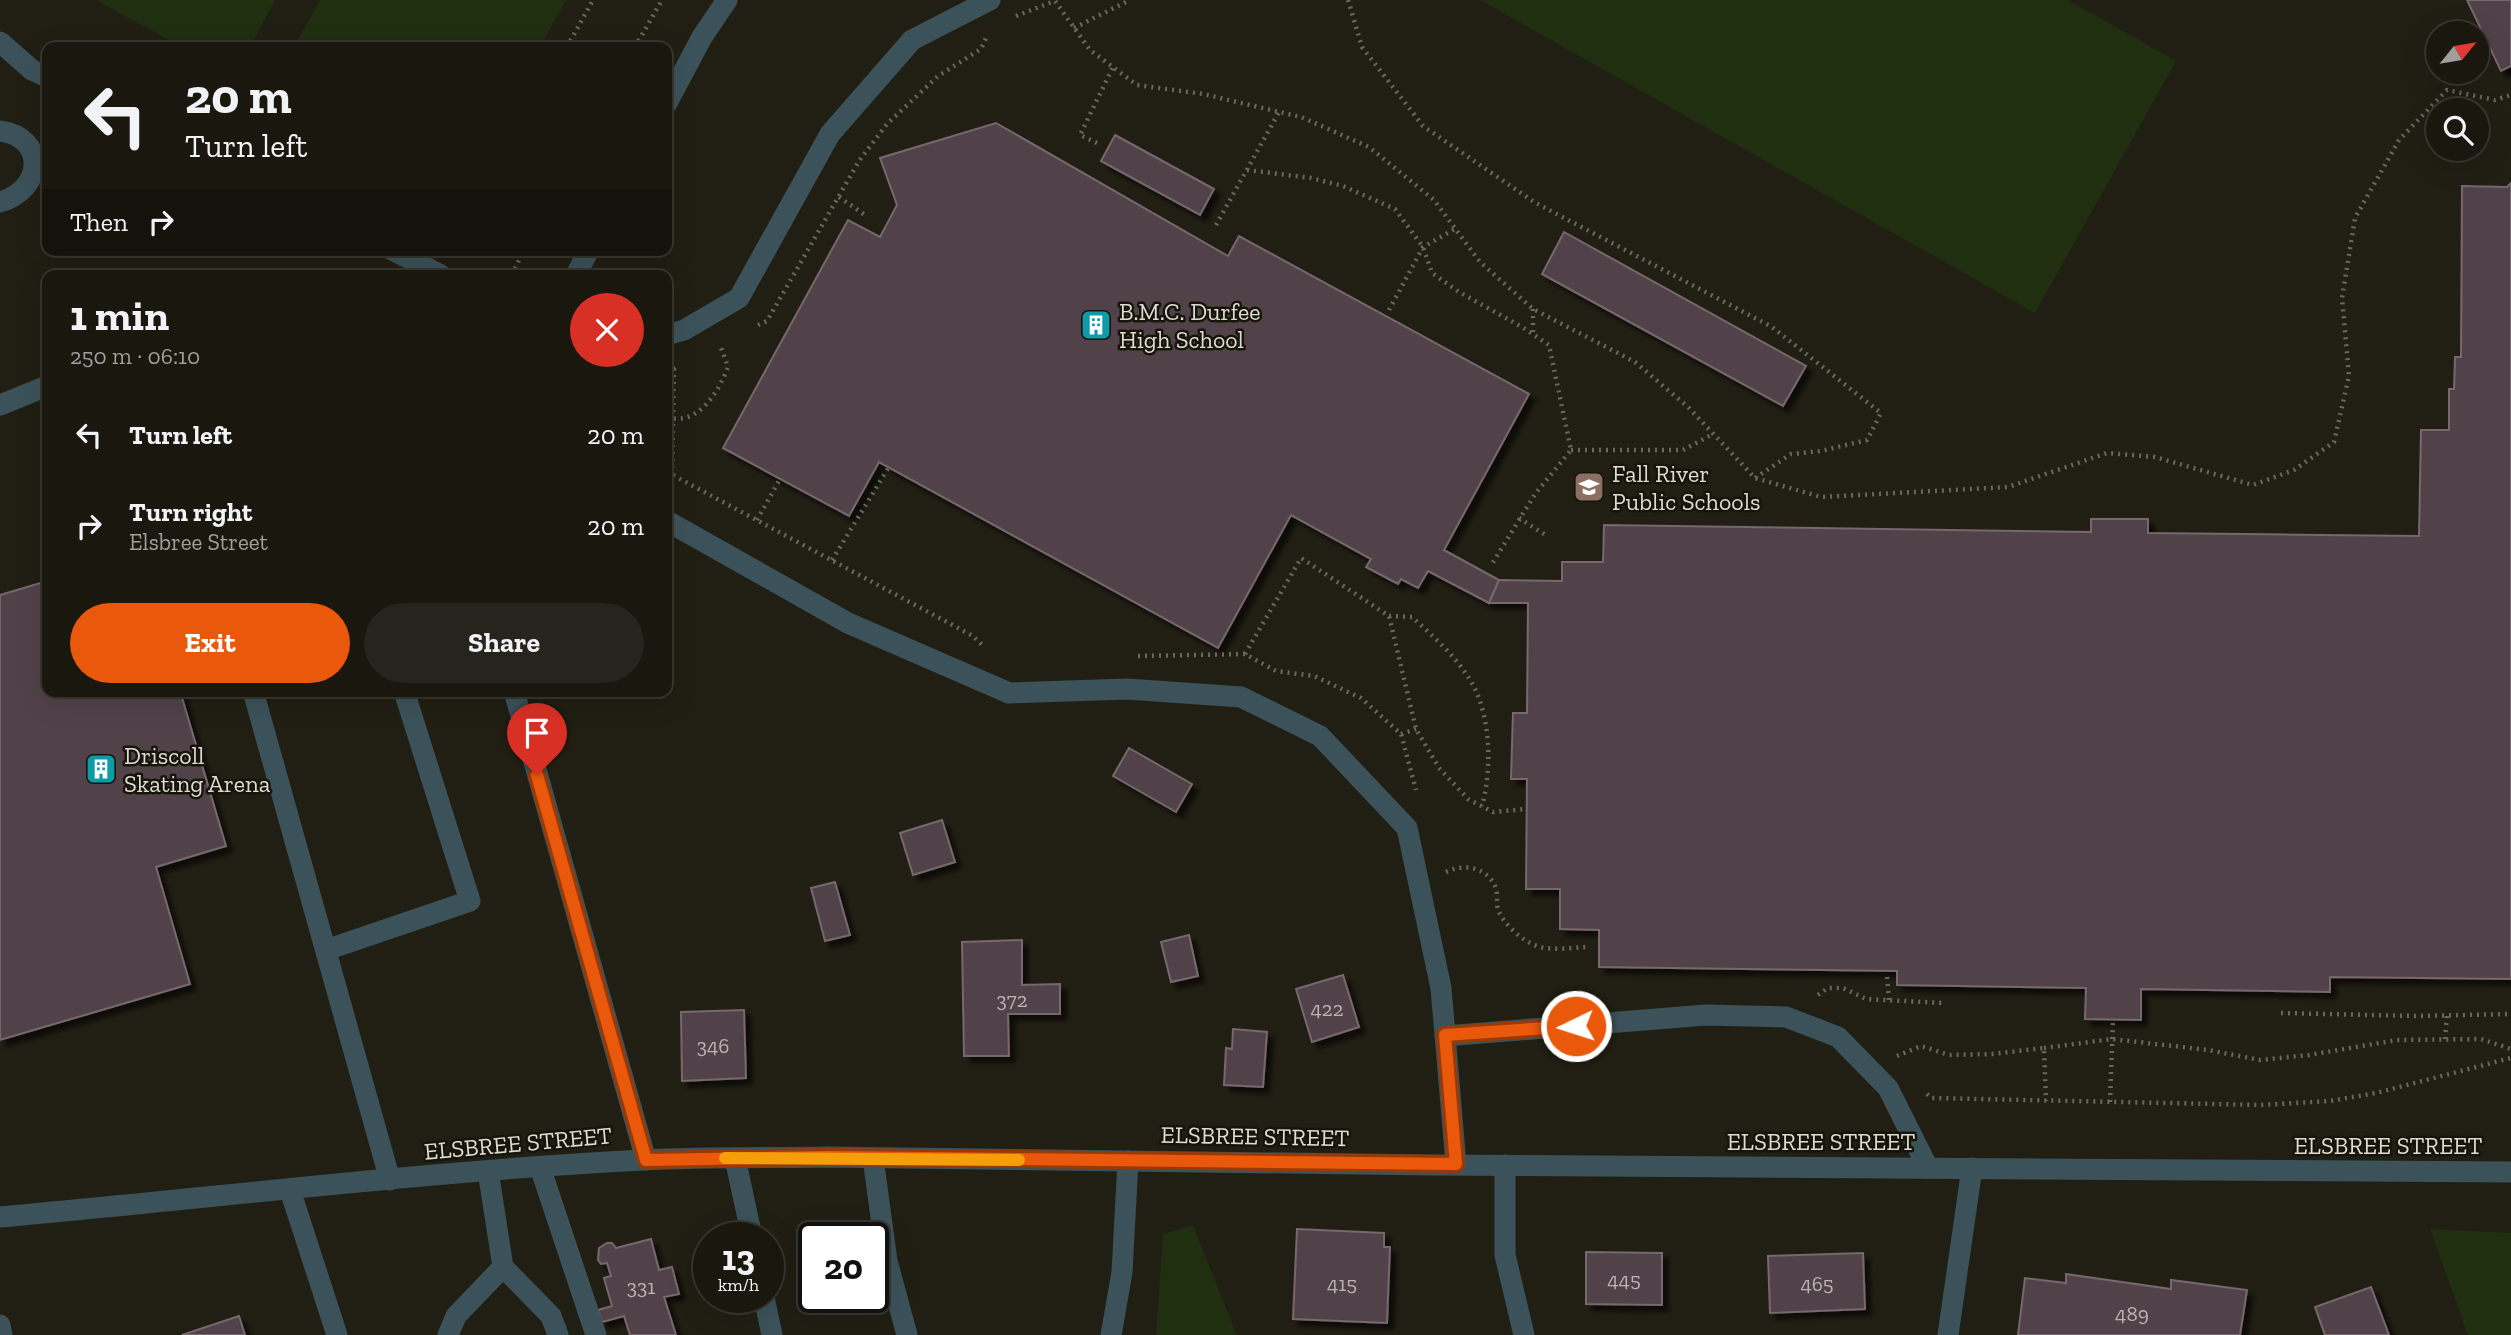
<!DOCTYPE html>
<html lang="en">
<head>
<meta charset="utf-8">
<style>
  :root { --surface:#19170e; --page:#26241c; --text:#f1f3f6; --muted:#9f9f9e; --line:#37362e; --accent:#ea580c }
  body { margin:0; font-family:"Zilla Slab",serif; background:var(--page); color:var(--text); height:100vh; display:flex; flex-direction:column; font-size:26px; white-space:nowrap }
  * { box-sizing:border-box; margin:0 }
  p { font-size:23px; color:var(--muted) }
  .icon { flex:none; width:38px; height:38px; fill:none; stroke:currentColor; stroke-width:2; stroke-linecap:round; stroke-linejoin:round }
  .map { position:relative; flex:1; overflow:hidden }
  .drawer { position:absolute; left:42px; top:270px; width:630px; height:427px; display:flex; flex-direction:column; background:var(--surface); border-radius:14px; box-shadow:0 7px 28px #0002,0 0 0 2px var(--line) }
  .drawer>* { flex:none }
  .banner { position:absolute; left:42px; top:42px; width:630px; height:214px; border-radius:14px; box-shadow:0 7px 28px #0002,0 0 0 2px var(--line); background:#19170e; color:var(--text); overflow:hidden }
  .needle { width:46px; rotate:60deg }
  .tools { position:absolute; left:2426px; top:21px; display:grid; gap:14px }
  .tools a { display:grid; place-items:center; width:63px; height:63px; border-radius:50%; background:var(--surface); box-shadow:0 7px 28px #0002,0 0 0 2px var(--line); font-size:35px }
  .speed { position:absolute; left:693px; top:1222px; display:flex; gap:14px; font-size:35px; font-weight:700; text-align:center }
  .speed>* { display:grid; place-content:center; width:91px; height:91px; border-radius:50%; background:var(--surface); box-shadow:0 7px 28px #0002,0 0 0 2px var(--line); line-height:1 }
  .speed small { font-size:18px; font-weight:400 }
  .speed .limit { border:4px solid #111; border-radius:10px; background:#fff; color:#111 }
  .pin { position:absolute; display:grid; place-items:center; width:60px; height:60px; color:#fff; margin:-72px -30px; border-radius:50% 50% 50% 0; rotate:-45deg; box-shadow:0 0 7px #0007 }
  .pin .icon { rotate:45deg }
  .me { position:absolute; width:77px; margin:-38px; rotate:266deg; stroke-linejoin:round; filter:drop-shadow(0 0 5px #0008) }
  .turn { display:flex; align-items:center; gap:24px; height:147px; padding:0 28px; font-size:32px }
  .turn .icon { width:91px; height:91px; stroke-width:2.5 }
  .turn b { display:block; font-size:49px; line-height:60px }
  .then { display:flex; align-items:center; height:66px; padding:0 28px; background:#0003; gap:14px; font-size:26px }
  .round { display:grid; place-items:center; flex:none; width:74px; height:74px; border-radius:37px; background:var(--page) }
  .overview { display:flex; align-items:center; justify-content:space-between; height:119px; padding:0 28px }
  h1 { font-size:42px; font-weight:700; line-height:52px }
  .cta { display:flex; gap:14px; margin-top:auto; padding:14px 28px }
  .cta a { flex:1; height:80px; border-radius:42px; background:var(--accent); color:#fff; font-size:28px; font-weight:700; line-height:80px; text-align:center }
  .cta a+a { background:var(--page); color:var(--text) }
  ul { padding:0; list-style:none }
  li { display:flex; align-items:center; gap:21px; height:91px; padding:0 28px }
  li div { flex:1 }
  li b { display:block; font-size:26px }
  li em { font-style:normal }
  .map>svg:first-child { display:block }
</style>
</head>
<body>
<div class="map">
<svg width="2511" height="1335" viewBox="0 0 2511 1335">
  <defs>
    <filter id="shadow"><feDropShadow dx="6" dy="6" stdDeviation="2" flood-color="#0009"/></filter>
  </defs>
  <rect width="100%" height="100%" fill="#211f13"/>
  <g fill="#202f10">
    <path d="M96,0H275L250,47H182Z"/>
    <path d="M320,0H566L540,47H294Z"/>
    <path d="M1480,0H2068L2176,61L2035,313Z"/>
    <path d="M1193,1225L1236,1333L1237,1335H1156L1163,1234Z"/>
    <path d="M2430,1229L2511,1233V1335H2468Z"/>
  </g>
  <g fill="#514349" stroke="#76676d" stroke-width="2" filter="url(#shadow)">
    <path d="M2467,0H2511V66L2501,71Z"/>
    <path d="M996,123L1228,256L1239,236L1529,394L1444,550L1499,580L1489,603L1428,571L1418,588L1401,579L1398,584L1366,567L1371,559L1291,515L1218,648L879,462L849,516L723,448L848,220L880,237L897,205L880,158Z"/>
    <path d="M1115,135L1214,189L1200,215L1101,161Z"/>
    <path d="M2511,183V979L2330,977V992L2141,989V1020L2085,1019L2086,988L1897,985V971L1599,967V930L1560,929V889H1526L1527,779H1511L1513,713H1527L1528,603H1489L1499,580L1562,581V562H1603L1604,525L2091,532V519H2148V533L2419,536L2421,430H2449V389H2454L2455,357H2461L2462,186L2507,187Z"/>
    <path d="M1564,232L1806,366L1783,406L1542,274Z"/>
    <path d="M47,581V691H180L226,846L156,867L190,984L0,1040V595Z"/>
    <path d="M1129,748L1192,784L1176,812L1113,776Z"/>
    <path d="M942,820L955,862L913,875L900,833Z"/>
    <path d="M835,882L850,935L825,941L811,888Z"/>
    <path d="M1189,935L1198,976L1171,982L1161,942Z"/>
    <path d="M1022,940V985L1060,984V1014H1008L1009,1056H964L962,942Z"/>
    <path d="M1343,975L1359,1027L1312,1042L1296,989Z"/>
    <path d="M744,1010L746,1078L682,1081L681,1012Z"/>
    <path d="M1233,1029L1267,1032L1263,1087L1224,1085L1226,1048L1232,1049Z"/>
    <path d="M1297,1229L1384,1233V1247H1390L1387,1323L1293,1319Z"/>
    <path d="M651,1239L659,1270L672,1267L679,1294L664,1297L676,1335H630L624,1316L602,1322L598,1310L612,1306L604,1278L611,1276L607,1263L601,1264L598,1260L599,1248L607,1243H612L616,1248Z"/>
    <path d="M1586,1252L1662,1253V1305L1586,1304Z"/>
    <path d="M1863,1253L1865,1309L1770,1313L1768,1256Z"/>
    <path d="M2066,1274L2171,1289V1280L2247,1290L2240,1335H2018L2025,1278L2066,1283Z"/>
    <path d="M2371,1287L2389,1335H2325L2315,1307Z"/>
    <path d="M239,1316L245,1335H182Z"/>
  </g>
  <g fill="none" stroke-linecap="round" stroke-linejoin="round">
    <g stroke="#69685e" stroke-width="4.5" stroke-dasharray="2 5" stroke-linecap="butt">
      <path d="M1348,0L1362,47L1423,126L1534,202L1772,327L1881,413L1867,440L1821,451L1791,454L1755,478"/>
      <path d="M1016,16L1055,1L1090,50L1137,85L1203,94L1301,117L1369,147L1434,200L1480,262L1533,309L1635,362L1688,407L1755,478L1821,497L2008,487L2107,453L2155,457L2253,485L2294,470L2334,442L2349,376L2342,298L2355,218L2399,140L2447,90L2495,100L2511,95"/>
      <path d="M1074,28L1130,0"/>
      <path d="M567,47L593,0"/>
      <path d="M635,47L662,0"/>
      <path d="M1097,143L1080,135L1113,67"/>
      <path d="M1247,170L1311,178L1343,186L1395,209L1423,247L1432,273L1459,292L1522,327L1549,345L1571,450L1535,494L1492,564"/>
      <path d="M839,197L865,215"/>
      <path d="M1216,225L1279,112"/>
      <path d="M512,275L524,250"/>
      <path d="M1533,309V334"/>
      <path d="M1389,310L1423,247L1455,229"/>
      <path d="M758,325L767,321L859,161L887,124L938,76L981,49L987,36"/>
      <path d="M667,371L680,367"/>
      <path d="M667,417C698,427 719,391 728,367L720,345"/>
      <path d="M1571,450H1683L1713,434"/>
      <path d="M667,472L973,636L984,647"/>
      <path d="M672,475L674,368"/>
      <path d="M1519,518L1547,536"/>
      <path d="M757,520L780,479"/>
      <path d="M832,560L889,467"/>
      <path d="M1389,616L1412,617C1434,637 1458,658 1473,685C1491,719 1492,770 1482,806"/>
      <path d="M1245,654L1301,558L1389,616L1416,729L1439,768L1468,799L1493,812L1526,809"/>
      <path d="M1138,656L1245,654L1276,671L1314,676L1361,698L1401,734L1416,790"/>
      <path d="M1401,734L1416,729"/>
      <path d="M1446,872C1465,863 1487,867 1496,888C1498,895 1496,903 1498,910C1504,924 1522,941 1537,946C1552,951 1570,948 1586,947"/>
      <path d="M1887,977L1889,1000"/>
      <path d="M1818,995L1828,988H1843L1866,999L1942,1003"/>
      <path d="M2281,1013L2415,1016L2511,1014"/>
      <path d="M2445,1039L2447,1015"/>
      <path d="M2044,1048L2112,1039L2208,1050L2260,1060L2309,1055L2397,1040L2481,1039L2511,1049"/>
      <path d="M1897,1056L1921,1046L1949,1055L1992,1054L2044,1048L2046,1101"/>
      <path d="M1927,1094L1931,1098L2261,1105L2330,1101L2376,1093L2511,1058"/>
      <path d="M2110,1102L2113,1019"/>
    </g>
    <g stroke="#3c525a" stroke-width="21">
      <path d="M0,42L32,70L47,77"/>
      <path d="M667,103L702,37L727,0"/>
      <path d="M0,131C46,137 45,189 0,202"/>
      <path d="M392,250L441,275"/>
      <path d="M576,275L589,250"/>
      <path d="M667,335L684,330L739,298L830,134L912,40L990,0"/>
      <path d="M0,405L47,386"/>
      <path d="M667,521L848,623L1009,693L1127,689L1241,697L1320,736L1407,828L1441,988L1456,1164"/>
      <path d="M253,691L390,1180"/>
      <path d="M514,691L646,1160"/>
      <path d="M326,950L470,901L404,691"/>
      <path d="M1445,1036L1706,1015L1786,1017L1838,1037L1888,1088L1928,1168"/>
      <path d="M735,1158L752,1237"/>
      <path d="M873,1158L887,1261L907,1335"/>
      <path d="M1505,1165V1255L1524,1335"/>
      <path d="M540,1167L596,1335"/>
      <path d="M488,1171L503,1267L551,1316L558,1335"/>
      <path d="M290,1190L337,1335"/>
      <path d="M0,1217C214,1198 428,1171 643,1160C704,1157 766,1158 828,1157L1432,1165L2511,1172"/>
      <path d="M764,1297L772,1335"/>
      <path d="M0,1325L2,1335"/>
      <path d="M448,1335L456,1316L503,1267"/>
      <path d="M1111,1335L1122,1272L1128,1161"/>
      <path d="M1948,1335L1972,1168"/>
    </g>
  </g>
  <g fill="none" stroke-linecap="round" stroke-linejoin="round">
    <g stroke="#983908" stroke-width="18">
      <path id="route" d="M537,775L646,1160L828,1157L1456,1164L1445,1035L1576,1026"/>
    </g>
    <use href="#route" stroke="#ea580c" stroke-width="12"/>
    <path stroke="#f59e0b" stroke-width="12" d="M725,1158L1019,1160"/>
  </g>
  <defs>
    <g id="building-square" transform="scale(1.575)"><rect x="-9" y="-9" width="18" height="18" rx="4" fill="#0f9aa8" stroke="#17150a"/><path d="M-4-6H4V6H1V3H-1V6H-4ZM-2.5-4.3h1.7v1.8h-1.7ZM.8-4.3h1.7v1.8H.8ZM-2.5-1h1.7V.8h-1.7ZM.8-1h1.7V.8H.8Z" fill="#fff"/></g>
    <g id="school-square" transform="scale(1.575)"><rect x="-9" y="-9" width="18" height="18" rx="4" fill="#8d6e63" stroke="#17150a"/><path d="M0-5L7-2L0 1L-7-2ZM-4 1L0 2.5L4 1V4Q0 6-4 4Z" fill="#fff"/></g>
  </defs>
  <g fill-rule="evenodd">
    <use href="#building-square" x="1096" y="325"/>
    <use href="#school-square" x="1589" y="487"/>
    <use href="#building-square" x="101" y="769"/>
  </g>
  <g text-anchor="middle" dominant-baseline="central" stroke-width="5" stroke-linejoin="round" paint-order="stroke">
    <g font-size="21" fill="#b9b5b1">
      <text x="1012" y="999">372</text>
      <text x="1327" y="1008">422</text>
      <text x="713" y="1045">346</text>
      <text x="1624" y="1279">445</text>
      <text x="1342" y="1283">415</text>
      <text x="1817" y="1283">465</text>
      <text x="641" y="1286">331</text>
      <text x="2132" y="1313">489</text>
    </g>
    <g font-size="24" fill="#dcdbd4" stroke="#17150a" text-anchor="start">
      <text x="1119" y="311">B.M.C. Durfee<tspan x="1119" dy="28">High School</tspan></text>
      <text x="1612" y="473">Fall River<tspan x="1612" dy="28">Public Schools</tspan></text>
      <text x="124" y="755">Driscoll<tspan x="124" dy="28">Skating Arena</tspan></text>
    </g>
    <g font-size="24" fill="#dcdbd4" stroke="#17150a">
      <text transform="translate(1255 1136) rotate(1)">ELSBREE STREET</text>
      <text x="1821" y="1141">ELSBREE STREET</text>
      <text transform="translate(518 1143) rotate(-5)">ELSBREE STREET</text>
      <text x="2388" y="1145">ELSBREE STREET</text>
    </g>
  </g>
</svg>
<div class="tools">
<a><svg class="needle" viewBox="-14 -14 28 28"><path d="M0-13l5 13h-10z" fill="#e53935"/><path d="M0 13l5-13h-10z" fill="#9f9f9e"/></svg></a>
<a><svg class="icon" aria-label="search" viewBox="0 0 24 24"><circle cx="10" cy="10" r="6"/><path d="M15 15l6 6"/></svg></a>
</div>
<div class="speed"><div>13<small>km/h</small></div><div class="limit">20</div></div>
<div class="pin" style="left:537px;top:775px;background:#d93025"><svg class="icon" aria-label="arrive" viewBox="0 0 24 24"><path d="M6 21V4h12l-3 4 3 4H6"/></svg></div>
<svg class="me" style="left:1576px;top:1026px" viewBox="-20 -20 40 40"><circle r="17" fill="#ea580c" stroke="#fff" stroke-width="3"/><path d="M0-11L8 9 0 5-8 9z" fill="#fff"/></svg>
<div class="banner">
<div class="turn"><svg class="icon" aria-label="left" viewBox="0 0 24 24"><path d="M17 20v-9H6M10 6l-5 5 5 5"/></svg><div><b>20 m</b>Turn left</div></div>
<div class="then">Then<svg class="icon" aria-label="right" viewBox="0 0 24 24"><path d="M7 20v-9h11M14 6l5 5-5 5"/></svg></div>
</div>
<section class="drawer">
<div class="overview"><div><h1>1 min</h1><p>250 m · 06:10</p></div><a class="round" style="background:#d93025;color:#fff"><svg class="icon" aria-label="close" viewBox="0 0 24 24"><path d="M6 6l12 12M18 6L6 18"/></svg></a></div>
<ul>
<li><svg class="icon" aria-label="left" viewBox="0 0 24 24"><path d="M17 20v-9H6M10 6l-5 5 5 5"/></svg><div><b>Turn left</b></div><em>20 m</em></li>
<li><svg class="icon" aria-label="right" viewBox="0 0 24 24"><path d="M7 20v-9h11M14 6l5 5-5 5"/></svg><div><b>Turn right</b><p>Elsbree Street</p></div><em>20 m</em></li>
</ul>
<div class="cta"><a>Exit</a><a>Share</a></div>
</section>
</div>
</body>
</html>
